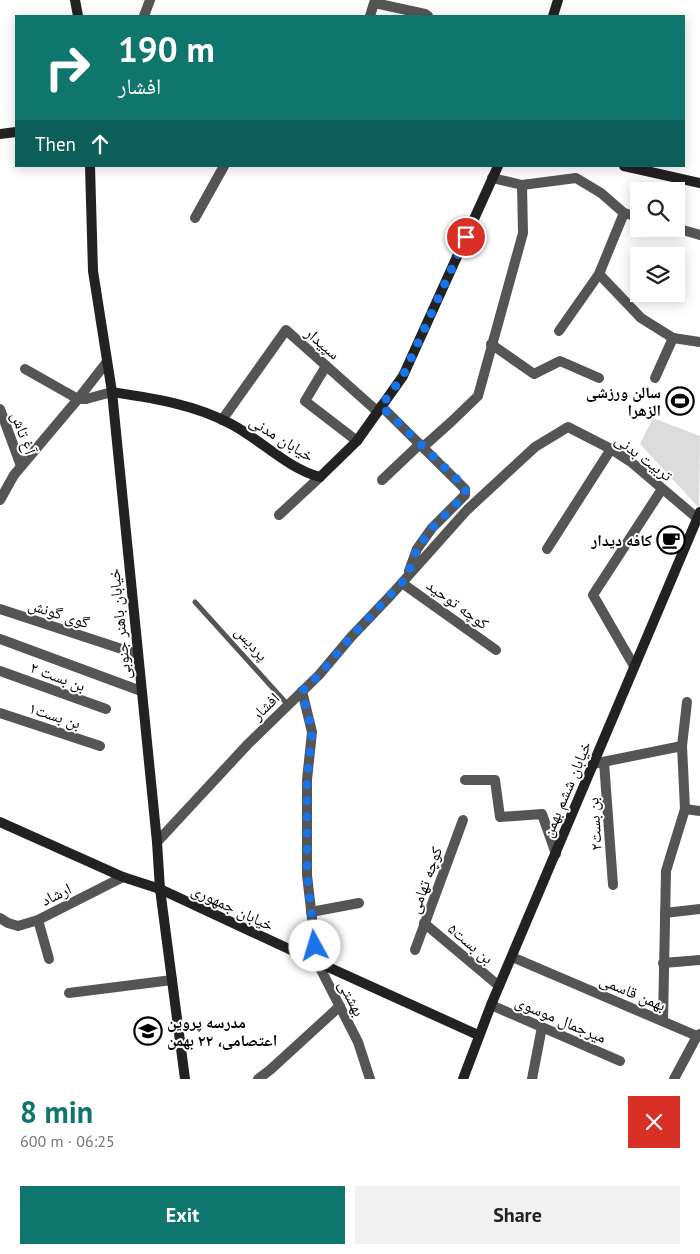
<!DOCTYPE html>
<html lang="en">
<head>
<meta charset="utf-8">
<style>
  :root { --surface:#fff; --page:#f2f2f2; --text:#222; --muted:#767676; --accent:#0f766e }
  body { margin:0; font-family:"PT Sans","Noto Naskh Arabic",sans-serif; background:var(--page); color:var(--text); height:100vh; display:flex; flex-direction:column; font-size:19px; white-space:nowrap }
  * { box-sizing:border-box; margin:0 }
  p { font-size:16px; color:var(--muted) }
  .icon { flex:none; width:28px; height:28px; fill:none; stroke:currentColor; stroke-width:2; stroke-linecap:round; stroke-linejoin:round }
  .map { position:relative; height:1079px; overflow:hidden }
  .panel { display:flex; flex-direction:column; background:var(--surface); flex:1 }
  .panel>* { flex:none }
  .hud { position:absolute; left:15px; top:15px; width:670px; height:152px; border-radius:0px; box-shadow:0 2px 12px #0003; background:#0f766e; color:#fff; overflow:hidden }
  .controls { position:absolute; left:630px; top:182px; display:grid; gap:10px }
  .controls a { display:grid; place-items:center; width:55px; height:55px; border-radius:0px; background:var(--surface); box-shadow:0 2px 12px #0003; font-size:25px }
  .pin { position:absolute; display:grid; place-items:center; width:42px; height:42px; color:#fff; margin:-21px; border:2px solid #fff; border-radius:50%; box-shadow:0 1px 5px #0007 }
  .me { position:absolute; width:55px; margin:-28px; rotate:354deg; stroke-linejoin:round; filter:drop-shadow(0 0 4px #0008) }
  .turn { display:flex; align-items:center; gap:18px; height:105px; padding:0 20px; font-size:22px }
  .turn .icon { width:65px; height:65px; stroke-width:2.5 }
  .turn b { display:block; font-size:35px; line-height:42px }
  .then { display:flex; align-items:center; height:48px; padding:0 20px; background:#0003; gap:10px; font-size:19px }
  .round { display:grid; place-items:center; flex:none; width:52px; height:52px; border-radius:0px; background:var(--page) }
  .summary { display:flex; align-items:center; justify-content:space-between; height:85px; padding:0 20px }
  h1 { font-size:30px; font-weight:700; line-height:38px; color:var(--accent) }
  .button { display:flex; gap:10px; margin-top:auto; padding:10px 20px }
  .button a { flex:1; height:58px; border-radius:0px; background:var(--accent); color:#fff; font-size:20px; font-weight:700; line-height:58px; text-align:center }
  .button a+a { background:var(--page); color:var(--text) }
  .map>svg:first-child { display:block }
</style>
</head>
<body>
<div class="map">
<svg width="700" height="1079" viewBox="0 0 700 1079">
  <rect width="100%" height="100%" fill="#fff"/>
  <path fill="#dcdcdc" d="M653,418L700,436L699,508L640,444Z"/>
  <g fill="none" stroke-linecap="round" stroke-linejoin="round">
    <path stroke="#555" stroke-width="5" d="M195,602L288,705"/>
    <g stroke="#555" stroke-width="10">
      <path d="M375,3L425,14L428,16"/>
      <path d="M144,16L150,0"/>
      <path d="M370,16L375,0"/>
      <path d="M522,185L576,178L601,193L624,213L599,274L641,318L673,338L700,342"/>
      <path d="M624,213L639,217"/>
      <path d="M195,218L224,166"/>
      <path d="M676,228L700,235"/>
      <path d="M559,331L599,274"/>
      <path d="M491,344L534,374L560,361L599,378"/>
      <path d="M326,366L305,401L357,441"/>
      <path d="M25,369L78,399"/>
      <path d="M655,378L673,338"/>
      <path d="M78,399H86L112,392"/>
      <path d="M381,406L465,489V495L432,528L417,549L409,571"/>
      <path d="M0,409L21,466"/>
      <path d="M222,420L286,330L378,412"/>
      <path d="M423,447L451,422L478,396L523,233L522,185L492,178"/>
      <path d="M382,480L420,444"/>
      <path d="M0,500L14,475L78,399L106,363"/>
      <path d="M279,515L320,477"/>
      <path d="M547,549L611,449"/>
      <path d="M402,583L496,650"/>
      <path d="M0,609L137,654"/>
      <path d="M0,639L141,691"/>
      <path d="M634,666L593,595L662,489"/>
      <path d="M0,671L106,709"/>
      <path d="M302,691L312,732L307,780V875L317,962L358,1042L370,1079"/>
      <path d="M0,713L100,746"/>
      <path d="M682,746L687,702"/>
      <path d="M604,762L613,885"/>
      <path d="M593,764L682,746L685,809L666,871L663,1021"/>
      <path d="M465,780H495L500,817L542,814L556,854"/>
      <path d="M685,809L700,811"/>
      <path d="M157,842L248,744L319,675L351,637L392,594L467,510L535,447L568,427L611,449L631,462L697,518"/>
      <path d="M311,912L359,903"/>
      <path d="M665,913L700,909"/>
      <path d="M0,918L8,923L18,926L38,920L123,877"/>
      <path d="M38,920L49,959"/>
      <path d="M424,923L499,986"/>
      <path d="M415,950L463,820"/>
      <path d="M512,957L697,1036"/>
      <path d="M663,963L700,960"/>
      <path d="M69,993L172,980"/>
      <path d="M491,1005L620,1061"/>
      <path d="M258,1079L270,1070L340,1006"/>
      <path d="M532,1079L542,1027"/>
      <path d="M674,1079L697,1036L700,1034"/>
    </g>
    <g stroke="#222" stroke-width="10">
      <path d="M75,0L78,16"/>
      <path d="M553,16L558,0"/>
      <path d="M0,134L16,132"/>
      <path d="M90,166L93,271L112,392L157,842L160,889L185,1079"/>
      <path d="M624,166L700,183"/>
      <path d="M112,392C152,398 194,404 231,424C260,439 288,469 320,477L357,441L403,376L498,166"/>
      <path d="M0,822L123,877L160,889L317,962L478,1035"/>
      <path d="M463,1079L491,1005L700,512"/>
    </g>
  </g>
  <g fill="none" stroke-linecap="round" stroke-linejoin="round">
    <path stroke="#1a73e8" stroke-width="9" stroke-dasharray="0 16.2" d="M315,946L307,875V780L312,732L302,691L319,675L351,637L407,577L417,549L432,528L465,495L466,488L381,406L403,376L466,237"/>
  </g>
  <defs>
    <g id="stadium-ring" transform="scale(1.4375)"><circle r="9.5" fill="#fff" stroke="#000" stroke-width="1.5"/><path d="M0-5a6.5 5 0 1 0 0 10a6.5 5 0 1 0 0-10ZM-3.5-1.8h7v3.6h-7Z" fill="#000"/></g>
    <g id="cafe-ring" transform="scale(1.4375)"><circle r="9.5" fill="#fff" stroke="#000" stroke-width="1.5"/><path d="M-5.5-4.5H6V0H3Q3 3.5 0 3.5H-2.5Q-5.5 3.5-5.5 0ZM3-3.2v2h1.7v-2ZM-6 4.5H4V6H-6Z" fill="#000"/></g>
    <g id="school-ring" transform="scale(1.4375)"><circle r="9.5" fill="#fff" stroke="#000" stroke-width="1.5"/><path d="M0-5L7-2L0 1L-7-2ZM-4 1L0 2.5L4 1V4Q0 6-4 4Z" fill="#000"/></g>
  </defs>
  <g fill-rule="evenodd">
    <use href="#stadium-ring" x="680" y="401"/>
    <use href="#cafe-ring" x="671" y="540"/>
    <use href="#school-ring" x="148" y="1031"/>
  </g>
  <g text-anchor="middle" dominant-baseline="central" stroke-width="4" stroke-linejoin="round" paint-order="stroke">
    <g font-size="16" fill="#000" stroke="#fff">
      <text transform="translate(323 343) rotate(41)">سپیدار</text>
      <text transform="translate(24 433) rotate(70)">آغ تاش</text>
      <text transform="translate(282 438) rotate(32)">خیابان مدنی</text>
      <text transform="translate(644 457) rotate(37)">تربیت بدنی</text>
      <text transform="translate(458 604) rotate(36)">کوچه توحید</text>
      <text transform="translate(59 613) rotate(18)">گوی گونش</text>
      <text transform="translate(119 624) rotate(-96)">خیابان باهنر جنوبی</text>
      <text transform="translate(252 643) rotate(48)">پردیس</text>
      <text transform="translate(58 676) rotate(20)">بن بست ۲</text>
      <text transform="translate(265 706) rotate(-44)">افشار</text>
      <text transform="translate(55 715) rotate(18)">بن بست۱</text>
      <text transform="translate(566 789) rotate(-67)">خیابان ششم بهمن</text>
      <text transform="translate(594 824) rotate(-94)">بن بست۲</text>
      <text transform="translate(425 880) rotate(-70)">کوچه تهامی</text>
      <text transform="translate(56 894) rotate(-26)">ارشاد</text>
      <text transform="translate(233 907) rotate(25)">خیابان جمهوری</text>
      <text transform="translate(471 943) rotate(40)">بن بست۵</text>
      <text transform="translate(633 992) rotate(23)">بهمن قاسمی</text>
      <text transform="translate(352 998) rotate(63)">بهشتی</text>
      <text transform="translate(561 1019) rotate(23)">میرجمال موسوی</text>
    </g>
    <g font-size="16" font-weight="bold" fill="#000" stroke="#fff" text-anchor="end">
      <text x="661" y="392">سالن ورزشی<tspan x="661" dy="18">الزهرا</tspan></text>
      <text x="652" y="540">کافه دیدار</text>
      <text x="167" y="1022" text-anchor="start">مدرسه پروین<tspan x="167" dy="18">اعتصامی، ۲۲ بهمن</tspan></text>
    </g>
  </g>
</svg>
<div class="controls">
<a><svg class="icon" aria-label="search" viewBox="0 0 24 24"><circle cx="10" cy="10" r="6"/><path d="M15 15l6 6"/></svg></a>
<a><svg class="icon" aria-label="layers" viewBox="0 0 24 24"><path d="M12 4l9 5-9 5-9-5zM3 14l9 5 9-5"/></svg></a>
</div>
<div class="pin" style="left:466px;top:237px;background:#d93025"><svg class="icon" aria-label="arrive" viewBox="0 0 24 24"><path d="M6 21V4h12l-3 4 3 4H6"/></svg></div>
<svg class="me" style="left:315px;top:946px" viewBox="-20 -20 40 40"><circle r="19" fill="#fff"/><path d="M0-13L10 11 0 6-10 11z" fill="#1a73e8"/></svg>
<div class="hud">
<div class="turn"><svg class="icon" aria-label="right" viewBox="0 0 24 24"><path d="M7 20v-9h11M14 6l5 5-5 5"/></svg><div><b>190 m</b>افشار</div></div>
<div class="then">Then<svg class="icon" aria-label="ahead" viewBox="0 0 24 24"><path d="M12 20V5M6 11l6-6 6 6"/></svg></div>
</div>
</div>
<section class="panel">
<div class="summary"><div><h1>8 min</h1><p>600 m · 06:25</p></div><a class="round" style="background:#d93025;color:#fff"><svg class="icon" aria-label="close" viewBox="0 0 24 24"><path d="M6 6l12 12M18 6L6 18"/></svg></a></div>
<div class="button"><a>Exit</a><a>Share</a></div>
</section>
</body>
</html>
